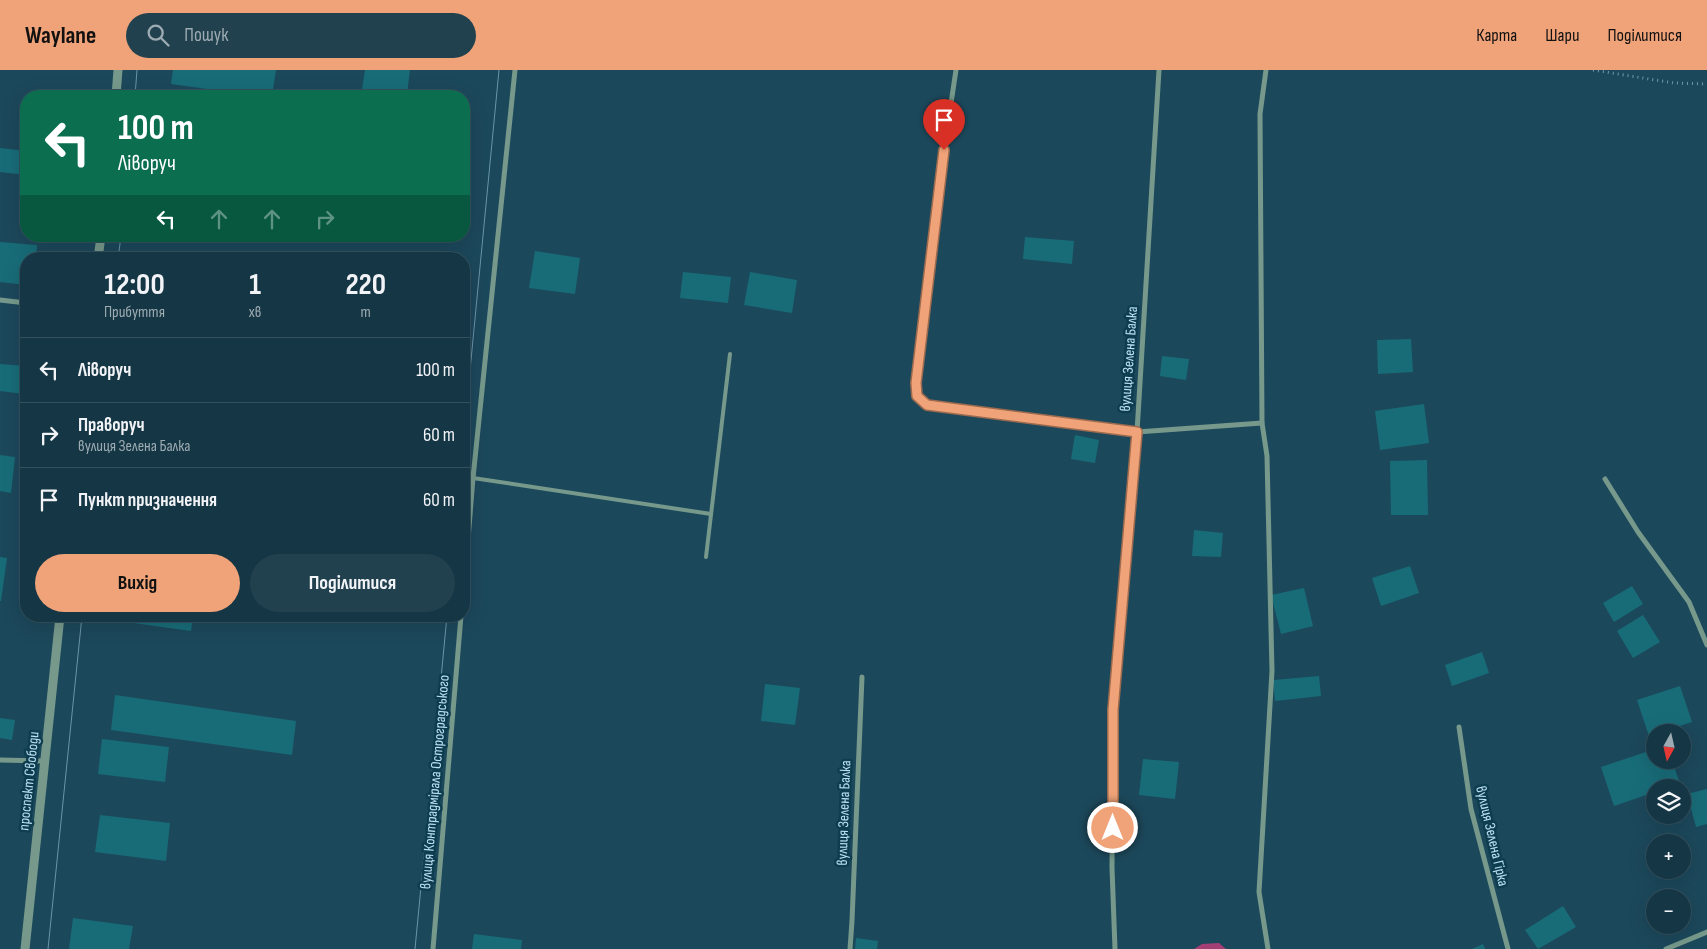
<!DOCTYPE html>
<html lang="uk">
<head>
<meta charset="utf-8">
<style>
  :root { --surface:#153644; --page:#22414f; --text:#f1f3f6; --muted:#9dabb2; --line:#34505d; --accent:#f0a378 }
  body { margin:0; font-family:"Sofia Sans Condensed",sans-serif; background:var(--page); color:var(--text); height:100vh; display:flex; flex-direction:column; font-size:19px; white-space:nowrap }
  * { box-sizing:border-box; margin:0 }
  p { font-size:16px; color:var(--muted) }
  .icon { flex:none; width:28px; height:28px; fill:none; stroke:currentColor; stroke-width:2; stroke-linecap:round; stroke-linejoin:round }
  .map { position:relative; flex:1; overflow:hidden }
  .sheet { position:absolute; left:20px; top:182px; width:450px; height:370px; display:flex; flex-direction:column; background:var(--surface); border-radius:20px; box-shadow:0 5px 20px #0002,0 0 0 1px var(--line) }
  .sheet>* { flex:none }
  .banner { position:absolute; left:20px; top:20px; width:450px; height:152px; border-radius:20px; box-shadow:0 5px 20px #0002,0 0 0 1px var(--line); background:#0b6e4f; color:#fff; overflow:hidden }
  .needle { width:32px; rotate:188deg }
  .buttons { position:absolute; left:1646px; top:654px; display:grid; gap:10px }
  .buttons a { display:grid; place-items:center; width:45px; height:45px; border-radius:50%; background:var(--surface); box-shadow:0 5px 20px #0002,0 0 0 1px var(--line); font-size:25px }
  .pin { position:absolute; display:grid; place-items:center; width:42px; height:42px; color:#fff; margin:-51px -21px; border-radius:50% 50% 50% 0; rotate:-45deg; box-shadow:0 0 5px #0007 }
  .pin .icon { rotate:45deg }
  .me { position:absolute; width:55px; margin:-28px; rotate:0deg; stroke-linejoin:round; filter:drop-shadow(0 0 4px #0008) }
  .turn { display:flex; align-items:center; gap:18px; height:105px; padding:0 15px; font-size:22px }
  .turn .icon { width:65px; height:65px; stroke-width:2.5 }
  .turn b { display:block; font-size:35px; line-height:42px }
  .lanes { display:flex; align-items:center; height:48px; padding:0 15px; background:#0003; justify-content:center; gap:25px; direction:ltr }
  .lanes .off { opacity:.35 }
  .eta { display:flex; justify-content:space-evenly; align-items:center; height:85px; text-align:center }
  .eta b { font-size:30px; font-weight:700; line-height:35px }
  .primary-button { display:flex; gap:10px; margin-top:auto; padding:10px 15px }
  .primary-button a { flex:1; height:58px; border-radius:30px; background:var(--accent); color:#111; font-size:20px; font-weight:700; line-height:58px; text-align:center }
  .primary-button a+a { background:var(--page); color:var(--text) }
  ul { padding:0; list-style:none }
  li { display:flex; align-items:center; gap:15px; height:65px; padding:0 15px; border-top:1px solid var(--line) }
  li div { flex:1 }
  li b { display:block; font-size:19px }
  li em { font-style:normal }
  header { display:flex; align-items:center; gap:30px; box-sizing:border-box; height:70px; padding:0 25px; background:var(--accent); color:#111 }
  header strong { font-size:24px }
  nav { display:flex; gap:28px; margin-inline-start:auto; font-size:18px }
  .search { width:350px; height:45px; background:var(--page); display:flex; align-items:center; gap:12px; box-sizing:border-box; padding:0 18px; border-radius:28px; color:var(--muted); font-size:19px }
  .map>svg:first-child { display:block }
</style>
</head>
<body>
<header>
<strong>Waylane</strong>
<div class="search"><svg class="icon" aria-label="search" viewBox="0 0 24 24"><circle cx="10" cy="10" r="6"/><path d="M15 15l6 6"/></svg>Пошук</div>
<nav><a>Карта</a><a>Шари</a><a>Поділитися</a></nav>
</header>
<div class="map">
<svg width="1707" height="879" viewBox="0 0 1707 879">
  <rect width="100%" height="100%" fill="#1c485b"/>
  <path fill="#a43f76" d="M1219,873L1226,879H1194L1202,874Z"/>
  <g fill="#186c78">
    <path d="M173,0H276L272,26H258L171,14Z"/>
    <path d="M365,0H410L407,24L362,19Z"/>
    <path d="M0,78L26,81V105L0,102Z"/>
    <path d="M1025,167L1074,171L1072,194L1023,189Z"/>
    <path d="M0,172L37,175L36,189H26V215L0,212Z"/>
    <path d="M154,181L198,186V189H153Z"/>
    <path d="M535,181L580,188L575,224L529,218Z"/>
    <path d="M683,202L731,207L728,233L680,228Z"/>
    <path d="M750,202L797,210L792,243L744,235Z"/>
    <path d="M1411,269L1413,302L1378,304L1377,270Z"/>
    <path d="M1162,286L1189,289L1186,310L1160,306Z"/>
    <path d="M0,294L26,296L24,324L0,321Z"/>
    <path d="M1424,334L1429,373L1380,380L1375,341Z"/>
    <path d="M1075,365L1099,370L1095,393L1071,389Z"/>
    <path d="M0,385L15,387L11,423L0,421Z"/>
    <path d="M1427,390L1428,445H1391L1390,391Z"/>
    <path d="M1194,460L1223,463L1221,487L1192,486Z"/>
    <path d="M0,487L7,488L1,531H0Z"/>
    <path d="M1410,496L1419,523L1381,536L1372,508Z"/>
    <path d="M1632,516L1643,534L1614,552L1603,533Z"/>
    <path d="M1304,518L1313,556L1281,564L1271,525Z"/>
    <path d="M1643,545L1660,572L1633,588L1617,561Z"/>
    <path d="M119,546H193L191,561L119,551Z"/>
    <path d="M1482,582L1489,603L1452,616L1445,595Z"/>
    <path d="M1319,606L1321,626L1275,631L1273,610Z"/>
    <path d="M765,614L800,618L795,655L761,651Z"/>
    <path d="M1680,616L1692,652L1661,662H1655V665L1649,666L1637,630Z"/>
    <path d="M115,625L296,651L292,685L111,660Z"/>
    <path d="M0,648L15,650L12,670L0,668Z"/>
    <path d="M102,669L169,677L165,712L98,704Z"/>
    <path d="M1655,679V690H1672L1680,714L1668,718H1655V722L1614,736L1601,697Z"/>
    <path d="M1143,689L1179,692L1175,729L1139,725Z"/>
    <path d="M1707,719V754L1696,757L1687,724Z"/>
    <path d="M100,745L170,753L166,791L95,782Z"/>
    <path d="M1563,836L1576,857L1538,879L1525,860Z"/>
    <path d="M73,848L133,856L129,879H69Z"/>
    <path d="M474,864L522,870L521,879H472Z"/>
    <path d="M856,868L878,871L877,879H855Z"/>
    <path d="M1483,874L1485,879H1472Z"/>
  </g>
  <g fill="none" stroke-linecap="round" stroke-linejoin="round">
    <path stroke="#7099ac" stroke-width="3" stroke-dasharray="1 4" stroke-linecap="butt" d="M1593,0L1674,13L1707,14"/>
    <g stroke="#76998b" stroke-width="4">
      <path d="M473,408L711,444"/>
      <path d="M706,487L730,284"/>
    </g>
    <g stroke="#76998b" stroke-width="5">
      <path d="M956,0L944,80L915,313L917,326L927,335L1137,362L1262,353"/>
      <path d="M1266,0L1260,44L1262,353L1267,386L1272,601L1259,822L1268,879"/>
      <path d="M0,230L26,233"/>
      <path d="M1605,409L1638,462L1689,532L1707,575"/>
      <path d="M464,519L473,408L515,0"/>
      <path d="M1459,657L1471,739L1508,879"/>
      <path d="M0,690L44,691"/>
      <path d="M433,879L461,546"/>
      <path d="M850,879L852,851L862,607"/>
      <path d="M1115,879L1112,798L1113,639L1137,362L1159,0"/>
      <path d="M1666,879L1707,862"/>
    </g>
    <g stroke="#76998b" stroke-width="9">
      <path d="M116,26L118,0"/>
      <path d="M98,189L101,166"/>
      <path d="M25,879L60,546"/>
    </g>
    <g stroke="#6b94a7" stroke-width="1">
      <path d="M135,26L137,0"/>
      <path d="M118,189L121,166"/>
      <path d="M464,363L499,0"/>
      <path d="M48,879L82,546"/>
      <path d="M415,879L447,546"/>
    </g>
  </g>
  <g fill="none" stroke-linecap="round" stroke-linejoin="round">
    <g stroke="#9c6a4e" stroke-width="12">
      <path id="route" d="M944,80L916,313L917,326L927,335L1137,362L1113,640V758"/>
    </g>
    <use href="#route" stroke="#f0a378" stroke-width="9"/>
  </g>
  <g text-anchor="middle" dominant-baseline="central" stroke-width="5" stroke-linejoin="round" paint-order="stroke">
    <g font-size="15" fill="#bae0f3" stroke="#0f3d50">
      <text transform="translate(1129 289) rotate(-86)">вулиця Зелена Балка</text>
      <text transform="translate(29 711) rotate(-84)">проспект Свободи</text>
      <text transform="translate(435 712) rotate(-85)">вулиця Контрадмірала Остроградського</text>
      <text transform="translate(844 743) rotate(-88)">вулиця Зелена Балка</text>
      <text transform="translate(1492 766) rotate(77)">вулиця Зелена Гірка</text>
    </g>
  </g>
</svg>
<div class="buttons">
<a><svg class="needle" viewBox="-14 -14 28 28"><path d="M0-13l5 13h-10z" fill="#e53935"/><path d="M0 13l5-13h-10z" fill="#9dabb2"/></svg></a>
<a><svg class="icon" aria-label="layers" viewBox="0 0 24 24"><path d="M12 4l9 5-9 5-9-5zM3 14l9 5 9-5"/></svg></a>
<a>+</a>
<a>−</a>
</div>
<div class="pin" style="left:944px;top:80px;background:#d93025"><svg class="icon" aria-label="arrive" viewBox="0 0 24 24"><path d="M6 21V4h12l-3 4 3 4H6"/></svg></div>
<svg class="me" style="left:1113px;top:758px" viewBox="-20 -20 40 40"><circle r="17" fill="#f0a378" stroke="#fff" stroke-width="3"/><path d="M0-11L8 9 0 5-8 9z" fill="#fff"/></svg>
<div class="banner">
<div class="turn"><svg class="icon" aria-label="left" viewBox="0 0 24 24"><path d="M17 20v-9H6M10 6l-5 5 5 5"/></svg><div><b>100 m</b>Ліворуч</div></div>
<div class="lanes"><svg class="icon" aria-label="left" viewBox="0 0 24 24"><path d="M17 20v-9H6M10 6l-5 5 5 5"/></svg><svg class="icon off" aria-label="ahead" viewBox="0 0 24 24"><path d="M12 20V5M6 11l6-6 6 6"/></svg><svg class="icon off" aria-label="ahead" viewBox="0 0 24 24"><path d="M12 20V5M6 11l6-6 6 6"/></svg><svg class="icon off" aria-label="right" viewBox="0 0 24 24"><path d="M7 20v-9h11M14 6l5 5-5 5"/></svg></div>
</div>
<section class="sheet">
<div class="eta">
<div><b>12:00</b><p>Прибуття</p></div>
<div><b>1</b><p>хв</p></div>
<div><b>220</b><p>m</p></div>
</div>
<ul>
<li><svg class="icon" aria-label="left" viewBox="0 0 24 24"><path d="M17 20v-9H6M10 6l-5 5 5 5"/></svg><div><b>Ліворуч</b></div><em>100 m</em></li>
<li><svg class="icon" aria-label="right" viewBox="0 0 24 24"><path d="M7 20v-9h11M14 6l5 5-5 5"/></svg><div><b>Праворуч</b><p>вулиця Зелена Балка</p></div><em>60 m</em></li>
<li><svg class="icon" aria-label="arrive" viewBox="0 0 24 24"><path d="M6 21V4h12l-3 4 3 4H6"/></svg><div><b>Пункт призначення</b></div><em>60 m</em></li>
</ul>
<div class="primary-button"><a>Вихід</a><a>Поділитися</a></div>
</section>
</div>
</body>
</html>
